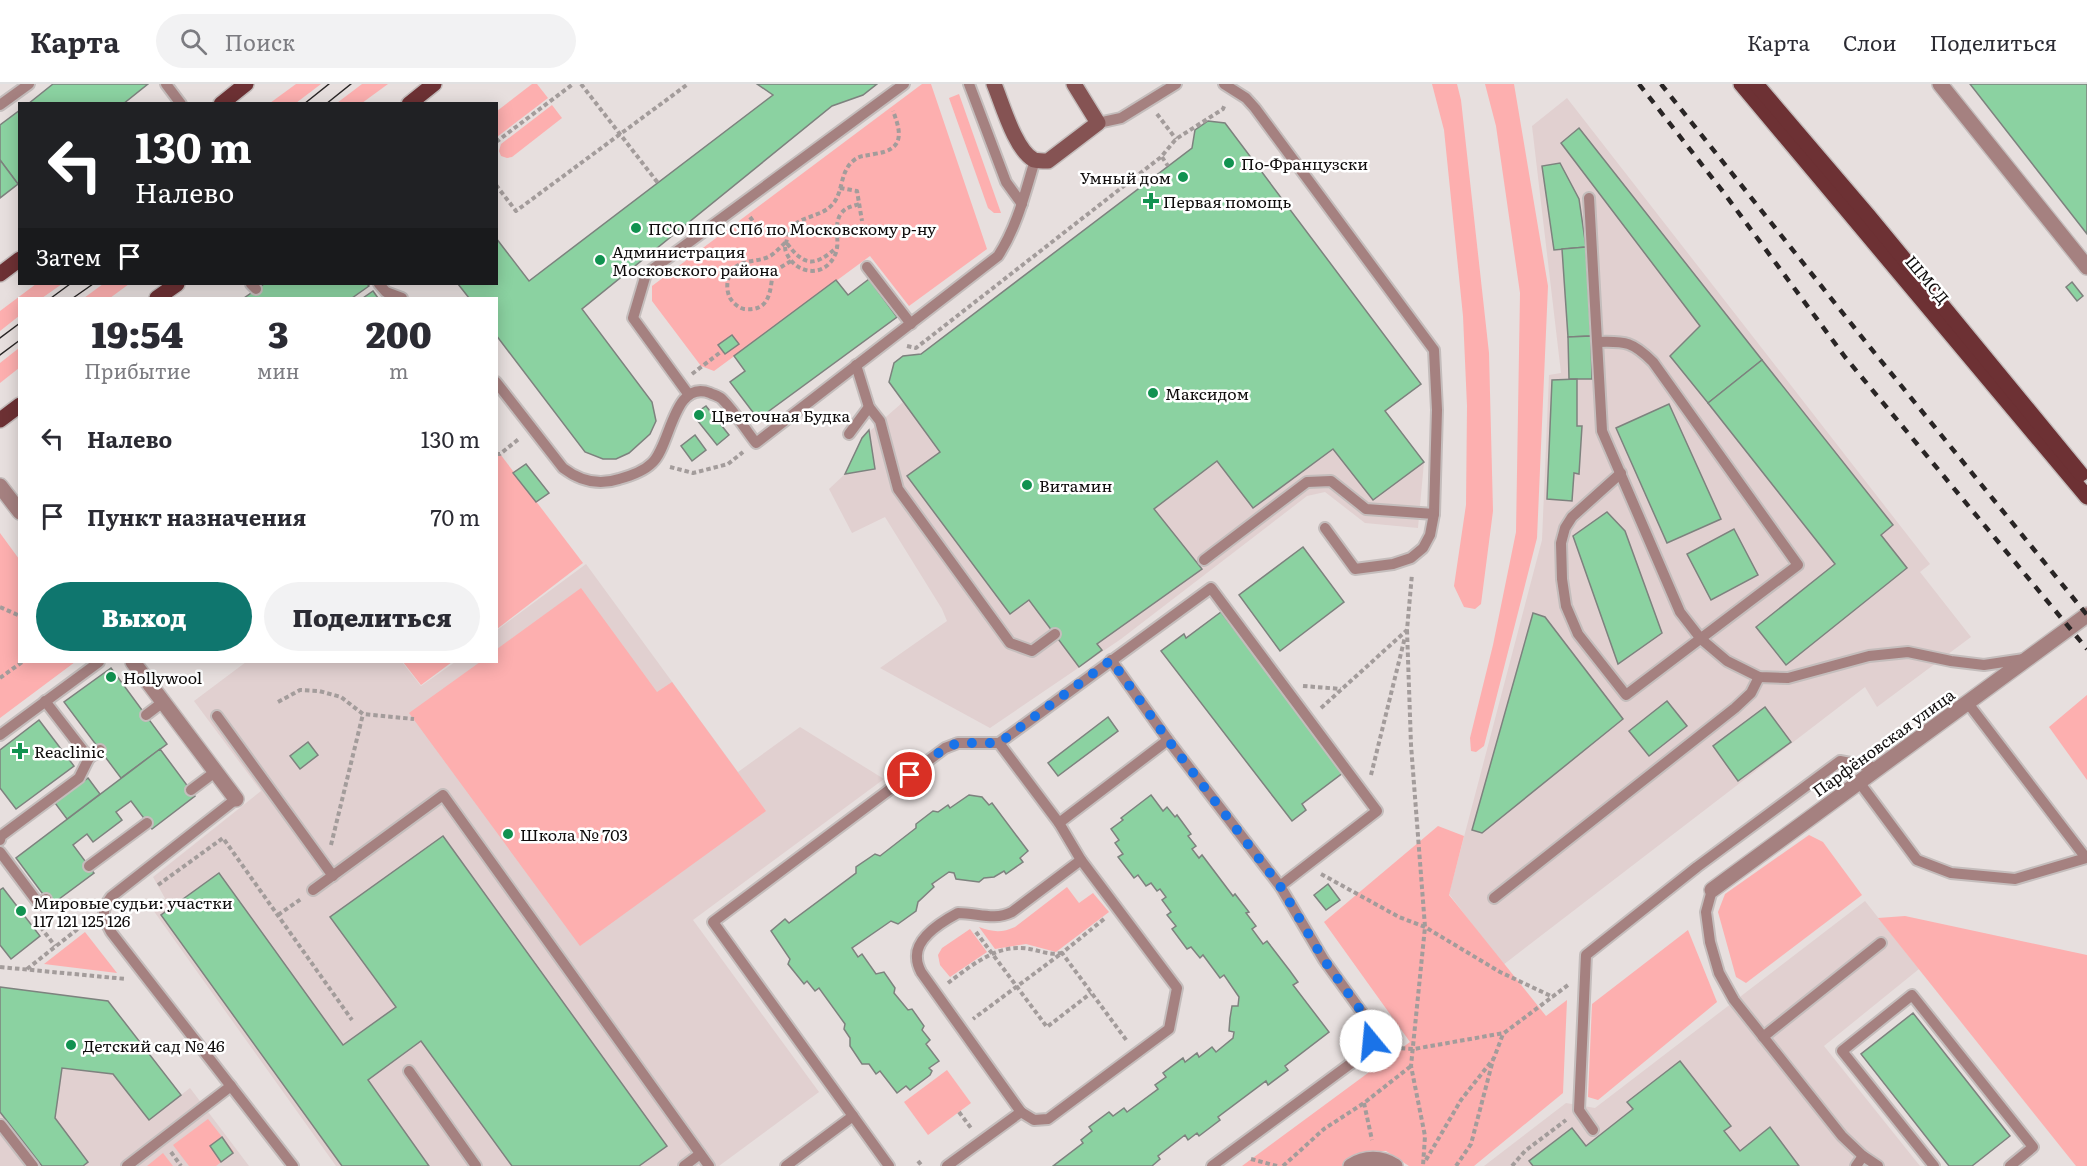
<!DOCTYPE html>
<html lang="ru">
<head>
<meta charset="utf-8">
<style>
  :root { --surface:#fff; --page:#f2f2f3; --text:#2b2b33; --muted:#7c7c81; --line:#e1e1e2; --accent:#0f766e }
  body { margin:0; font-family:Literata,serif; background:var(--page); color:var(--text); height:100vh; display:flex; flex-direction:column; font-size:22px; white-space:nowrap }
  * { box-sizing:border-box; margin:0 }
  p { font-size:20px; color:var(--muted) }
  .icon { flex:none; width:33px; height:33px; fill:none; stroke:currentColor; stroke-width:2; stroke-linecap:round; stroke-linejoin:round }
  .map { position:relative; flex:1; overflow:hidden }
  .side { position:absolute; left:18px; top:213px; width:480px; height:366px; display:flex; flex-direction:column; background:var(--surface); border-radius:0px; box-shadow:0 3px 15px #0003 }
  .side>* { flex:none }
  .guide { position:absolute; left:18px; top:18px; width:480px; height:183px; border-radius:0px; box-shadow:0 3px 15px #0003; background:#202124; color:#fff; overflow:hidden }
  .pin { position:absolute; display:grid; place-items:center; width:51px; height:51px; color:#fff; margin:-26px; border:3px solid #fff; border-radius:50%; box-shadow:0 2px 6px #0007 }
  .me { position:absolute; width:66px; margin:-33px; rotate:343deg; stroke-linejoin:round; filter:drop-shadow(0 0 4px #0008) }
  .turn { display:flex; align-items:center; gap:21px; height:126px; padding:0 18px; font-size:27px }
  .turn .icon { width:78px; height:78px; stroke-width:2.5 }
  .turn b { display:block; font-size:42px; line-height:51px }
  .then { display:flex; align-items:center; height:57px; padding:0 18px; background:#0003; gap:12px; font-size:22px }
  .eta { display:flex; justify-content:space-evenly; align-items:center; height:102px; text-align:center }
  .eta b { font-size:36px; font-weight:800; line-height:42px }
  .primary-button { display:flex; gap:12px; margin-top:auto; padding:12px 18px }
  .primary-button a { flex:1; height:69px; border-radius:36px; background:var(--accent); color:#fff; font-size:24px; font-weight:800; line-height:69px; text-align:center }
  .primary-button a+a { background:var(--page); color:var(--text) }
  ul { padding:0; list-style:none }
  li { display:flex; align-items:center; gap:18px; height:78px; padding:0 18px }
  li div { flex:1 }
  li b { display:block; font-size:22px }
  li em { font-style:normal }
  header { display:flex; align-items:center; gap:36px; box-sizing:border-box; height:84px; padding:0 30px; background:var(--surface); border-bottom:2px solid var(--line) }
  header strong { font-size:28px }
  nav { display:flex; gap:33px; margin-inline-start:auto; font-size:21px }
  .search { width:420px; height:54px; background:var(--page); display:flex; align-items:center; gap:15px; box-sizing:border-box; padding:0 21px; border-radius:33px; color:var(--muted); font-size:22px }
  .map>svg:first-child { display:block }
</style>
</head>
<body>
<header>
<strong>Карта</strong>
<div class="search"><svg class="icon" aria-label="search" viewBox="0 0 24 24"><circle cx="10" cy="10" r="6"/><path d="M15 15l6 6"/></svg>Поиск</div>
<nav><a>Карта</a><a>Слои</a><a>Поделиться</a></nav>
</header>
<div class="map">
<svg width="2087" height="1082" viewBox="0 0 2087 1082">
  <rect width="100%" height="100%" fill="#e7dfde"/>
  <g fill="#e1d0d0">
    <path d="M1567,14L1930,480L1920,488L1971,553L1877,623L1865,603L1503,881L1449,810L1542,456L1549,291L1561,289L1532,42Z"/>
    <path d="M1208,37L1225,39L1421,300L1386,327L1424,378L1418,444L1365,439L1325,408L1307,412L1121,555L990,644L880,584L947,537L942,525L885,433L852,449L829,405L845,390L862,354L903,318L889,298L894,279L903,272L921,270L1192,65L1195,46Z"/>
    <path d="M586,480L738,688L800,643L884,695L693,836L819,1008L719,1082H336L153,826L166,816L153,793L261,707L194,617L246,578H402L421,602L455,578H496L497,546Z"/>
    <path d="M1865,817L1919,885L1824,962L1920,1082H1484L1566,1019L1595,1024Z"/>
    <path d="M0,903L108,917L181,1011L190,1004L249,1082H0Z"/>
  </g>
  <g fill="#fdafaf">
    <path d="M296,0H321L296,19H270Z"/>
    <path d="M362,0H388L362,19H337Z"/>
    <path d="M532,0H537L548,14L497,53V27Z"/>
    <path d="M922,0H931L987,165L909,222L870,172L714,287L701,282L652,217V202Z"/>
    <path d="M1432,0H1457L1461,16L1489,269L1493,427L1481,520L1475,525L1464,523L1454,502L1466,421L1467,322L1463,232L1444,46Z"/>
    <path d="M1485,0H1514L1548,202L1537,454L1484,662L1476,668L1471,667L1470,654L1493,561L1516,448L1520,209L1496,42Z"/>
    <path d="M959,10L1001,129H994L988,124L949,14Z"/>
    <path d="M552,21L562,34L512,73L507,74L501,72L499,67L501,60Z"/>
    <path d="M36,200H62L42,214H20L19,232L0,247V227Z"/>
    <path d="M103,200H129L110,214H84Z"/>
    <path d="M19,264V284L0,299V279Z"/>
    <path d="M497,366L583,479L497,545Z"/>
    <path d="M0,449L19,475L20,578H75L0,634Z"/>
    <path d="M581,504L657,608L672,598L766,727L580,862L409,629L480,578H496L497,565Z"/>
    <path d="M403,578H452L421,601Z"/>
    <path d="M2087,611V696L2049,643Z"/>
    <path d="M1438,742L1464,752L1449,811L1546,932L1567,916L1563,1009L1474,1082H1409L1386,1067L1365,1068L1342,1082H1242L1410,958L1324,838Z"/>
    <path d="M1809,751L1823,758L1862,811L1746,899L1736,893L1718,828L1725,810Z"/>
    <path d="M1067,803L1079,819L1093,809L1109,828L1056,868L1026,860L995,865L979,843C992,848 1002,849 1015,843Z"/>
    <path d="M1905,832L2087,871V1082H2076L1878,834Z"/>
    <path d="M970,845L987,868L950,893L940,881L938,871L942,864Z"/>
    <path d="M1688,846L1717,918L1598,1016L1588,1013L1592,920Z"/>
    <path d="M85,848L117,889L44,880Z"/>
    <path d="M947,986L971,1019L928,1051L904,1018Z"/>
    <path d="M208,1035L234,1068L216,1082H189L173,1061Z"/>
    <path d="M163,1069L173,1082H146H147Z"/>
  </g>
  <g fill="#8bd2a1" stroke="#7d827e" stroke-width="1.5">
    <path d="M53,0H148L123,20H28Z"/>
    <path d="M757,0H877L863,11L832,22L582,225L652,318L656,337L650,350L629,369L616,375H603L585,368L496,251V214H469L458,200H496V154L529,197L773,11Z"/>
    <path d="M1970,0H2087V150Z"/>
    <path d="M20,26V99L18,100L0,76V41Z"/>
    <path d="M1208,37L1225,39L1421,300L1385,327L1424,378L1373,416L1333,365L1253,424L1217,377L1154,425L1202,485L1097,560L1102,566L1079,583L1029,516L1010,530L907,392L940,368L889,298L894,279L903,272L921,270L1192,64L1195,46Z"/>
    <path d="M1579,44L1762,276L1708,319L1670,272L1700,242L1561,59Z"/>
    <path d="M0,76L18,100L0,114Z"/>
    <path d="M1560,79L1579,115L1586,163L1554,166L1542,82Z"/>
    <path d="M1586,163L1591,252L1568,253L1562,165Z"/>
    <path d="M869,195L897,233L758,335L730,298L745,287L734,272L836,196L848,211Z"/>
    <path d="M2072,198L2083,212L2077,217L2066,203Z"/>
    <path d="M264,200H367L369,202L352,214H244Z"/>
    <path d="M373,207L378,214H363Z"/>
    <path d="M732,251L739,260L725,270L718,261Z"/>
    <path d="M1591,252L1592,295H1569L1568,253Z"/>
    <path d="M1762,276L1893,441L1881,451L1907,484L1786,581L1756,543L1835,480L1708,319Z"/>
    <path d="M1577,295V342H1582L1579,390L1574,389L1572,417L1547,415L1552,296Z"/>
    <path d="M1669,320L1721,435L1667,459L1616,344Z"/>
    <path d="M706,322L729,351L717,361L693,331Z"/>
    <path d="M869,346L875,385L845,390L862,354Z"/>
    <path d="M695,351L706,366L692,377L681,362Z"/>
    <path d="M526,380L549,409L536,418L513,389Z"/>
    <path d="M1607,428L1625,447L1662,549L1618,580L1573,452Z"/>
    <path d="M1734,445L1758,491L1711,516L1687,470Z"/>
    <path d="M1303,463L1344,518L1280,567L1239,511Z"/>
    <path d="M1221,528L1344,688L1302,720L1306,726L1292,737L1161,567L1184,550L1186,554Z"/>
    <path d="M1533,529L1545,533L1623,635L1482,749L1472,746Z"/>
    <path d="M111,584L167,660L121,694L64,618Z"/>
    <path d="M1667,617L1687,642L1649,672L1629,647Z"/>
    <path d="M1765,623L1791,658L1738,697L1713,662Z"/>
    <path d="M1108,633L1118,647L1058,692L1048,679Z"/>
    <path d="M39,636L74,682L16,725L0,704V666Z"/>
    <path d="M308,658L318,671L300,685L290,672Z"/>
    <path d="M160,665L195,712L152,745L131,717L116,728L122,736L93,758L87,750L73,761L94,789L51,821L16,774Z"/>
    <path d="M88,694L100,710L67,735L55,719Z"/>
    <path d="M969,711L982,713L989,721L992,719L1028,767L1020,774L1023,778L1006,790L1004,787L994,793L984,794L979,798L956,795L954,789L949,788L932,800L934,803L918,818L916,827L898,840L891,837L852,864L858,873L862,870L876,890L884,888L895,904L894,909L908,926L912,925L924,942L922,946L930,956L926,960L939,977L929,984L932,987L930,991L910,1006L906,1002L897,1009L880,987L876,990L869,980H862L850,962V954L844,945L845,940L819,904L815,907L807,897L804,900L788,880L790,875L771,847L785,835L789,839L856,789V783L875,770L880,772L916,744V740L933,727L938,728L948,721L950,724Z"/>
    <path d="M1151,711L1163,727L1167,723L1175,733L1177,731L1191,750L1188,752L1196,762L1192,765L1199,774L1202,771L1233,812L1235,810L1249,828L1246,829L1256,842L1252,845L1263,860L1267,857L1290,887L1298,898L1293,901L1329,948L1285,982L1288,986L1268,1001L1266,997L1218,1033L1220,1036L1199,1052L1197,1049L1188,1056L1185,1051L1158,1072L1160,1075L1152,1082H1053L1083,1059L1081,1056L1092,1047L1089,1043L1109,1028L1113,1032L1124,1024L1127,1028L1158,1005L1155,1001L1166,993L1163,989L1183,974L1185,978L1197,969L1199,973L1212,963L1216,968L1233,954L1234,948L1229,947L1230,934L1232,922H1238L1239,913L1224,891L1220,894L1203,871L1200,874L1191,863L1187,865L1172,845L1176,842L1167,831L1171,828L1162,816L1166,813L1160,805L1157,807L1151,799L1146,802L1138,791L1134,794L1118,773L1123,770L1115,759L1119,756L1111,745L1123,736L1121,734Z"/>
    <path d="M443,752L667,1062L639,1082H512L421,957L368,996L429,1082H342L161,831L219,789L343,961L396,923L330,833Z"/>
    <path d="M1328,800L1340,816L1326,826L1314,811Z"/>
    <path d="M3,804L40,852L11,875L0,861V806Z"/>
    <path d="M0,903L108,917L181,1011L149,1036L113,990L62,984L55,1034L88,1078L83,1082H42L0,1028Z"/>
    <path d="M1913,929L2010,1052L1972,1082H1949L1861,970Z"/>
    <path d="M1680,977L1731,1042L1724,1047L1740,1067L1770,1043L1799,1082H1533L1529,1077L1572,1044L1586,1062L1633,1025L1627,1018Z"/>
    <path d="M222,1053L233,1069L221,1078L210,1062Z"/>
  </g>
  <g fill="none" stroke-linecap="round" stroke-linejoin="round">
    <g stroke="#c4bdbc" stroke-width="14">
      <g id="lane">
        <path d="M166,0L181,20"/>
        <path d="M969,0L1006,98L1022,120"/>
        <path d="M1224,0L1246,14L1255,24L1434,266L1437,326L1434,430L1430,451L1423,464L1411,474L1393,480L1355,485L1325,444"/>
        <path d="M0,21L29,0"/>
        <path d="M1098,39L1121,34L1176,0"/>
        <path d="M1589,114L1602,347L1680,528L1701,555L1727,577L1759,593L1788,594L1869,572L1908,568L1951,577L1984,581L2024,575"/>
        <path d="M867,183L911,240"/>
        <path d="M251,200L256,205"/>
        <path d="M379,200L386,208L402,214"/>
        <path d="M1598,258C1626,257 1633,258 1653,278L1798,481L1626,611L1578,550L1566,522L1562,495L1561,459L1565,444L1572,433L1621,389"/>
        <path d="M856,281L869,323L880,337L898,405L1010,559L1032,567L1055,550"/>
        <path d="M496,298L563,384C580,397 598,402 619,395C630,392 643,388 652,379C671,362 673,295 710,309C714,311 719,312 722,315C735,328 745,345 756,359L998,172C1017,143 1025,109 1035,76"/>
        <path d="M689,311L633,234L646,190L904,0"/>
        <path d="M849,350L869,323"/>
        <path d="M1204,476L1307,398L1331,397L1366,425L1434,430"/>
        <path d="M1111,576L1168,656L1280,802L1324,876L1364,931L1371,945V957L1365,969L1212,1082"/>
        <path d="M45,617L89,674"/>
        <path d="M146,631L163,618"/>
        <path d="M217,632L333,792"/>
        <path d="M0,651L99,578"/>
        <path d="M999,659L1059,739L1081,776L1177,904L1169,945L1048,1035L1034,1036L1021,1028"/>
        <path d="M1859,698L1917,776L1951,789L2015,795L2086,774L1967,618"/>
        <path d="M191,706L215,688"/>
        <path d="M236,715L111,813C100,828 103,833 111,848L293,1082"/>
        <path d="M1059,739L1168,656"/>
        <path d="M0,756L1,752L79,694L89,674L100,666"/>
        <path d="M0,768L39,820L46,815"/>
        <path d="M89,782L147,739"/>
        <path d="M313,806L443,711L709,1082"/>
        <path d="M1712,806L1706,828L1710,858L1719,889L1734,916L1842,1052L1863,1072L1878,1082"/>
        <path d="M1494,814L1735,624L1751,609L1759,593"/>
        <path d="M1763,953L1881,859"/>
        <path d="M409,987L476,1082"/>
        <path d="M1,1041L33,1082"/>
        <path d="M1593,1046L1579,1026L1586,871L1697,783L1840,677L1877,684"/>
        <path d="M127,1082L231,1002"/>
        <path d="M684,1082L700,1070"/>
        <path d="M786,1082L853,1032"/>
        <path d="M889,1082L713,838L945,664L958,659H999L1211,504L1377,727L1280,802"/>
        <path d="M947,1082L1021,1028L921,888C919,884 917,879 917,874C915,854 943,837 958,829C978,829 994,837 1012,828L1081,776"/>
        <path d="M1856,1082L1863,1072"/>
        <path d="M1934,1082L1842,967L1912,911L2033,1063L2010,1082"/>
      </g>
    </g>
    <g stroke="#c4bdbc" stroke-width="18">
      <g id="street">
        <path d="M1940,0L2087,183"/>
        <path d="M0,402L20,428"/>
        <path d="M133,578L236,715"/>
        <path d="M1712,806L2087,531"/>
        <path d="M1351,1082C1365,1073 1381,1073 1395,1082"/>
      </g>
    </g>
    <g stroke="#c4bdbc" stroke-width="18">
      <path id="secondary" d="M994,0C1002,19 1015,66 1034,76C1038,77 1044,77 1048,77L1098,39L1074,0"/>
    </g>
    <g stroke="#c4bdbc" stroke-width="18">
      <g id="primary">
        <path d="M1741,0L2087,413"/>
        <path d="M1756,0L1868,131L2081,390"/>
        <path d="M221,20L246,0"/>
        <path d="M409,20L434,0"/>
        <path d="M0,190L20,175"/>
        <path d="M157,214L177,200"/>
        <path d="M0,336L20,321"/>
      </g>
    </g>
    <g stroke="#a39c9b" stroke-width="4" stroke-dasharray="4.5 3" stroke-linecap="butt">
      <path d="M581,0L658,99"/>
      <path d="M1157,30L1176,55"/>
      <path d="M496,58L573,0"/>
      <path d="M1162,73L1168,82"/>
      <path d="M496,101L516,127L688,0"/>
      <path d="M840,104L857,107L862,137"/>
      <path d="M859,120C851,123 845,123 840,131C833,144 841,158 835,171C824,195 795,190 786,168C784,163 786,160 787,155C792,130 818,136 832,121C844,108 839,89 853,77C859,71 866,72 874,70C904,66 902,50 893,27"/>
      <path d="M750,133L758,144"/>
      <path d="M791,177L773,188C770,206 771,228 744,225C739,224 733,219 730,214C724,202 728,184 741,180C750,176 759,177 768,173C775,170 780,163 786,158C804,183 815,183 837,163"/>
      <path d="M907,262L916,264L1161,73L1176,55L1223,25L1225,20"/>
      <path d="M692,290L722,267"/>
      <path d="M496,370H500L520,354"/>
      <path d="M670,383L693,389L728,380L743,368"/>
      <path d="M0,523L20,532"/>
      <path d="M1407,546L1411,661L1425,843L1411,982L1425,1052L1423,1082"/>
      <path d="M0,594L22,578"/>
      <path d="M1303,602L1341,605"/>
      <path d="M278,618L300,606L319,607L341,613L363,630L414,635"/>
      <path d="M1321,624L1407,546L1412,490"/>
      <path d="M1371,691L1405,553"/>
      <path d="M331,761L363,630"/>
      <path d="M1321,790L1399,833L1425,843L1500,888L1553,913"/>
      <path d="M158,801L223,754L352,936"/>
      <path d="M278,831L301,815"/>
      <path d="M1104,835L1062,869L1127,957"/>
      <path d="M36,837L55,862"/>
      <path d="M976,848L1047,943L1091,909"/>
      <path d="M0,883L126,895"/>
      <path d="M27,885L84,840"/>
      <path d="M948,899C968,884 993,863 1020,864C1035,864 1047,872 1062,869L973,935"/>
      <path d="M1386,962L1395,964L1414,965L1504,949L1568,901"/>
      <path d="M1364,1019L1372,1056"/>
      <path d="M959,1028L971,1044"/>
      <path d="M171,1068L181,1082"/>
      <path d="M1251,1075L1277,1082"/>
      <path d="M1426,1076L1461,1016L1494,974L1503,950"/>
      <path d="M918,1077L922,1082"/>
      <path d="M1283,1082L1324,1045L1364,1019L1411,982"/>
      <path d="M1456,1082L1471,1060L1493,976"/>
      <path d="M1512,1082L1525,1067L1566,1036"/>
    </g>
    <use href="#lane" stroke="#a58180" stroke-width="10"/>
    <use href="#street" stroke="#a58180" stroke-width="15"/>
    <use href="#secondary" stroke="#855353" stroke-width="15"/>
    <use href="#primary" stroke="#6d3134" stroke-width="15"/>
    <g stroke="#292525" stroke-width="1.5">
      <path d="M304,20L329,0"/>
      <path d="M326,20L351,0"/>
      <path d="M51,214L70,200"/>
      <path d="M73,214L93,200"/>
      <path d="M0,254L20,239"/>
      <path d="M0,271L20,256"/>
    </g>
    <g stroke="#292525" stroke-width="4.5" stroke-dasharray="8 8" stroke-linecap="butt">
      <path d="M1639,0L1724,109L1845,273L2087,565"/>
      <path d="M1661,0L1865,257L2087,531"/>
    </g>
  </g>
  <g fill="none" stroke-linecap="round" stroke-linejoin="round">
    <path stroke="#1a73e8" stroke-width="10" stroke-dasharray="0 18" d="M910,691L945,664L958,659H999L1111,576L1168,656L1280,802L1324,876L1364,931L1371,945V957"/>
  </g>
  <g fill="#119250" stroke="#fff" stroke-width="2">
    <circle cx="1229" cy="79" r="6"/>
    <circle cx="1183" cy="93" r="6"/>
    <path d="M1148 108h6v6h6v6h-6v6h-6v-6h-6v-6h6z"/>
    <circle cx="636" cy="144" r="6"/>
    <circle cx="600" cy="176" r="6"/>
    <circle cx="1153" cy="309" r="6"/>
    <circle cx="699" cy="331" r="6"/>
    <circle cx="1027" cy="401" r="6"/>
    <circle cx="111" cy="593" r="6"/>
    <path d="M17 658h6v6h6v6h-6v6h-6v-6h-6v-6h6z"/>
    <circle cx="508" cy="750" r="6"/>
    <circle cx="21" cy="827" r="6"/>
    <circle cx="71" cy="961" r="6"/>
  </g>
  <g text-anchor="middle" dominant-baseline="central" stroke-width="5" stroke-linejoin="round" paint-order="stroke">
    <g font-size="16" fill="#0f0c0c" stroke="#fff" text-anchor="start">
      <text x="1241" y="79">По-Французски</text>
      <text x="1171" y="93" text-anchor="end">Умный дом</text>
      <text x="1163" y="117">Первая помощь</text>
      <text x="648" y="144">ПСО ППС СПб по Московскому р-ну</text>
      <text x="612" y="167">Администрация<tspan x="612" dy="18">Московского района</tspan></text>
      <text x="1165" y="309">Максидом</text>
      <text x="711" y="331">Цветочная Будка</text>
      <text x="1039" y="401">Витамин</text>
      <text x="123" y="593">Hollywool</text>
      <text x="34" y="667">Reaclinic</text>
      <text x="520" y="750">Школа № 703</text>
      <text x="33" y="818">Мировые судьи: участки<tspan x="33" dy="18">117 121 125 126</tspan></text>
      <text x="83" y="961">Детский сад № 46</text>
    </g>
    <g font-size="16" fill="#0f0c0c" stroke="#fff">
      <text transform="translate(1928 195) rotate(50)">ШМСД</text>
      <text transform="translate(1883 658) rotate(-36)">Парфёновская улица</text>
    </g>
  </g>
</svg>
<div class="pin" style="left:910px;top:691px;background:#d93025"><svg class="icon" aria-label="arrive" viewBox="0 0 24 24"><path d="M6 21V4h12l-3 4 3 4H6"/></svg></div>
<svg class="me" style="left:1371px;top:957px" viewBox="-20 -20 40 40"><circle r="19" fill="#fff"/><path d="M0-13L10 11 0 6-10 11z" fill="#1a73e8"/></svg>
<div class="guide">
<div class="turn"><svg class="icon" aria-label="left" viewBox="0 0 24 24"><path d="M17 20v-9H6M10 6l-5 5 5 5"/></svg><div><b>130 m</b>Налево</div></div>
<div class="then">Затем<svg class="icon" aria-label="arrive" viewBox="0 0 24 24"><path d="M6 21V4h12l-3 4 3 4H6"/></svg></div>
</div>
<section class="side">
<div class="eta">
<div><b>19:54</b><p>Прибытие</p></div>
<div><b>3</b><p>мин</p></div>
<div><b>200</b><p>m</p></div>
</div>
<ul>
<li><svg class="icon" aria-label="left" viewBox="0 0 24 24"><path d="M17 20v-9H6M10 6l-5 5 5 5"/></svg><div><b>Налево</b></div><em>130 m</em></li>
<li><svg class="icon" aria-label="arrive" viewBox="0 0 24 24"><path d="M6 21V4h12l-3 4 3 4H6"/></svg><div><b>Пункт назначения</b></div><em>70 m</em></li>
</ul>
<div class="primary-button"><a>Выход</a><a>Поделиться</a></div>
</section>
</div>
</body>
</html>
